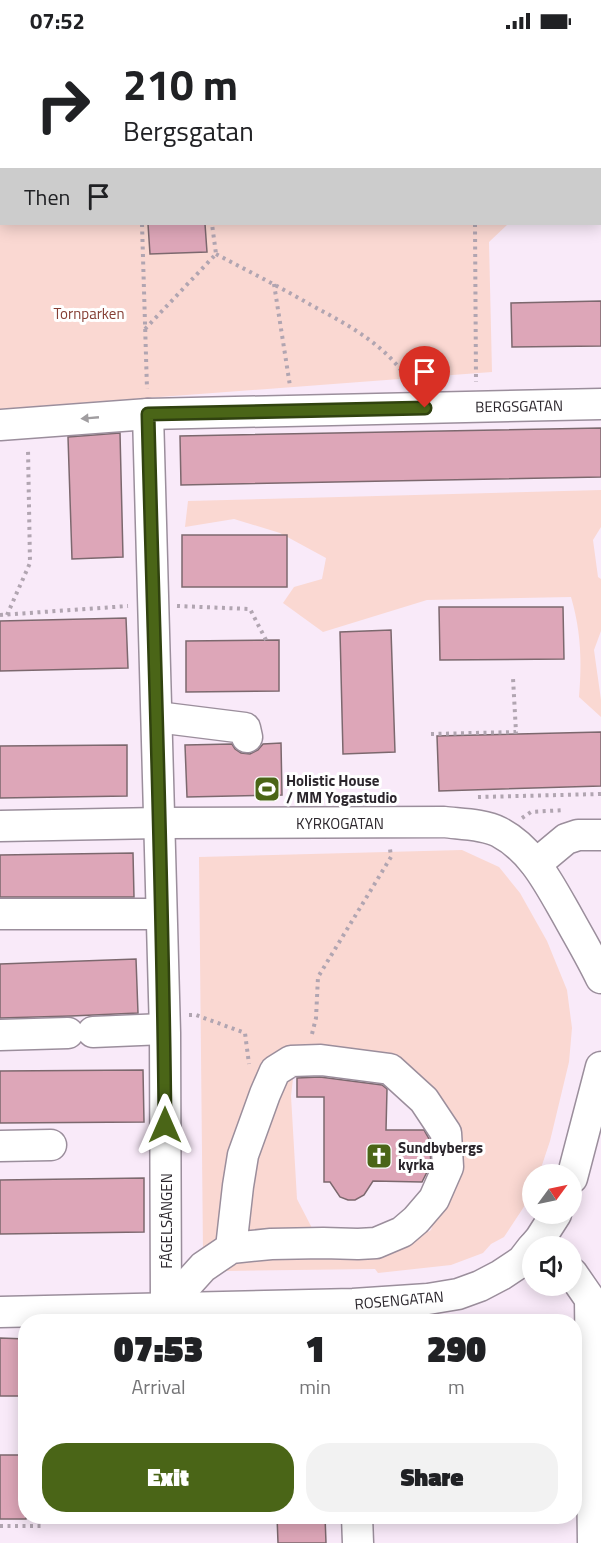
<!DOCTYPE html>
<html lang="en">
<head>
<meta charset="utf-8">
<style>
  :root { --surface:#fff; --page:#f2f2f2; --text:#202124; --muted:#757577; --accent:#4a6517 }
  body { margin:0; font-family:"Titillium Web",sans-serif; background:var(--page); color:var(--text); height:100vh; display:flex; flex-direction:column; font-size:22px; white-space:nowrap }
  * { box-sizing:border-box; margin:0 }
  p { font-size:20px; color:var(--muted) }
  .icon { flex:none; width:33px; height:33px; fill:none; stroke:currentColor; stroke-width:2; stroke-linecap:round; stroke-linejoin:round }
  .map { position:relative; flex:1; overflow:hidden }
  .drawer { position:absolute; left:18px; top:1272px; width:564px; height:210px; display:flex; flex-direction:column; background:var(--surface); border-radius:24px; box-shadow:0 3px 15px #0003 }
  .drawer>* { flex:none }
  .hud { position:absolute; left:0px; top:0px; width:602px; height:183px; box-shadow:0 3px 15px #0003; background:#fff; color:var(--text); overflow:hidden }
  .needle { width:39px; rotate:57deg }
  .fabs { position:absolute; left:522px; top:1122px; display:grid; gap:12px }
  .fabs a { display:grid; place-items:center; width:60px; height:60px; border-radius:50%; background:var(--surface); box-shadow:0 3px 15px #0003; font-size:30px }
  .pin { position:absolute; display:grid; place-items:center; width:51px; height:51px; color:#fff; margin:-62px -26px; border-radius:50% 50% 50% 0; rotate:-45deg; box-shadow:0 0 6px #0007 }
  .pin .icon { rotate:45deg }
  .me { position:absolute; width:66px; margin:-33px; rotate:0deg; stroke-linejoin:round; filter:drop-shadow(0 0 4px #0008) }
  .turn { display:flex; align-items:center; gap:21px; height:126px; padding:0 24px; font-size:27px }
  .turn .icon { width:78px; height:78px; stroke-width:2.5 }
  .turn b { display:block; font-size:42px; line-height:51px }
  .then { display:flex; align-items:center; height:57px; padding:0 24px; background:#0003; gap:12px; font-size:22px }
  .eta { display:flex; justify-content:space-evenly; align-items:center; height:102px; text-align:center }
  .eta b { font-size:36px; font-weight:800; line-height:42px }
  .primary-button { display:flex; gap:12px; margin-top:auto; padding:12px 24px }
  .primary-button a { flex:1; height:69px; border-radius:24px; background:var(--accent); color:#fff; font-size:24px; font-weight:800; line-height:69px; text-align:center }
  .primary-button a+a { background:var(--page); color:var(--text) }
  .status { display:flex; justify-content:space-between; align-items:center; height:42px; padding:0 30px; background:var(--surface); direction:ltr }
  .status svg { height:16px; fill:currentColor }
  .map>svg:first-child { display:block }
</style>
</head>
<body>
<div class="status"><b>07:52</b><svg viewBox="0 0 49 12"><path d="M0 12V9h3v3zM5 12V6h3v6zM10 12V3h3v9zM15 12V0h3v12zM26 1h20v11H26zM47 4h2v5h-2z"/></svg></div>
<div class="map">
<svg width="601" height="1501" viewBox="0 0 601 1501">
  <rect width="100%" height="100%" fill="#f9eaf9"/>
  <g fill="#fad8d2" fill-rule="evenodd">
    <path d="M0,0H539V2H2V182H508L489,200L492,330L0,367Z"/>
    <path d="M601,448V485L593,498L598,535L601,537V589L594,608L601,658V675L579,655C582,619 581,589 571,555L427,558L323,590L283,561L294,545L322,537L326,516L280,491L234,477L185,485L188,459Z"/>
    <path d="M462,808L499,825L520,851L547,899L567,948L572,986L569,1020L550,1099L539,1132H532V1150L531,1154L504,1195L491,1202L483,1211L451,1223L378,1231L375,1227L226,1229L203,1210L199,815ZM399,1022L457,1132L426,1178L432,1186L430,1189L399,1199L313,1188L297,1157L291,1054L294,1028Z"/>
  </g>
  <g fill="#dda6b8" stroke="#7c686e" stroke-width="1.5">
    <path d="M148,182H205L207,210L150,212Z"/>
    <path d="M601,259V304L512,305L511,261Z"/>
    <path d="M601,386V435L181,443L180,394Z"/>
    <path d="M120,391L123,515L72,517L68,395Z"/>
    <rect x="182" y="493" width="105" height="52"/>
    <path d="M439,565H563L564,617L440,618Z"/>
    <path d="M126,576L128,626L0,629V579Z"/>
    <path d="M391,588L395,710L343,712L340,590Z"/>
    <path d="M279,598V649L186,650V599Z"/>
    <path d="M601,690V744L439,749L437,694Z"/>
    <path d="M281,701L282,753L187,755L185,703L232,702L235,707L241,711L250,712L258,708L263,702Z"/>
    <path d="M127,703V754L0,756V704Z"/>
    <path d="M133,811L134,855H0V813Z"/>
    <path d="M136,917L138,971L71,974L0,976V922Z"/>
    <path d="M143,1028L144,1080L0,1081V1029Z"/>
    <path d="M320,1035L382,1043L387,1047L386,1088H424L429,1097L431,1122L422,1140L373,1139L364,1153L355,1158H348L340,1155L330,1140H324V1055H297V1036Z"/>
    <path d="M144,1136V1190L0,1192V1138Z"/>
    <path d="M0,1296L26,1297V1354H0Z"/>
    <rect x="0" y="1413" width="26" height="64"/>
    <path d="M277,1474H325L326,1501H278Z"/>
  </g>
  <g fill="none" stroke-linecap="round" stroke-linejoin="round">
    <g stroke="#9b8e9c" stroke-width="33">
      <g id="minor">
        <path d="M148,372L165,991L166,1266"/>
        <path d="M0,383L148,372L601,362"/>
        <path d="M157,675L245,686L247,695"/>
        <path d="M0,784L159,781L444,780C460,782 484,782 499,790C533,808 549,842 568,875C579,895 591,915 601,936"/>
        <path d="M536,822L566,797L578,793H601"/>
        <path d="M0,872H161"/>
        <path d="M93,990L164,987"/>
        <path d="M0,993L68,991"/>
        <path d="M0,1104L51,1103"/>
        <path d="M572,1136L601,1025"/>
        <path d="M534,1204L540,1197L556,1172"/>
        <path d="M572,1231L590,1257L593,1501"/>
        <path d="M166,1266L203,1225L231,1206L271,1202L323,1201L358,1202L376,1201L402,1190L416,1178L434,1157L448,1125L446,1091L424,1058L390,1027L321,1018L291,1019L275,1029L265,1052L243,1113L238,1144L231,1206"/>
        <path d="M0,1270L353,1262L428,1257L458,1252L480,1244L501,1233L522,1219L532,1206"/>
        <path d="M357,1474L358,1501"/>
      </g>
    </g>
    <g stroke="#b1a5b1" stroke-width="4" stroke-dasharray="3 4.5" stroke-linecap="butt">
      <path d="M473,0V2"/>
      <path d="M75,2L77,0"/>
      <path d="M270,2L272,0"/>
      <path d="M0,107L2,104"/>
      <path d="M142,182L147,347"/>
      <path d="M475,182L476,340"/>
      <path d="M216,212C248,229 280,245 311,263C348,283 387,303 409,340"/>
      <path d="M274,242L290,344"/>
      <path d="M145,287L216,212L212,182"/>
      <path d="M177,564L250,567L266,598"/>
      <path d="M0,573L128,564"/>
      <path d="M7,573L30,521L28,407"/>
      <path d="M431,692L516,690L513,636"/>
      <path d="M478,755L601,752"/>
      <path d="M522,776L531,770L564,768"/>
      <path d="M189,973H196L245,991L249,1022"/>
      <path d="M312,992L316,976L318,935L391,815L390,807"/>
      <path d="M0,1484H42"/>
    </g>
    <use href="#minor" stroke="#fff" stroke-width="30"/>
  </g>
  <defs><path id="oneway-solid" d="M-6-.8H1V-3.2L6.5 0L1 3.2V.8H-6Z" transform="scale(1.5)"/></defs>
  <use fill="#a09da0" href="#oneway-solid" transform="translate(90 376) rotate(175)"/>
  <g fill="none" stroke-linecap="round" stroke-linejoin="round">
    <g stroke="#30420f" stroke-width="15">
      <path id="route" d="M165,1083C163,846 154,609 148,372L425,366"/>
    </g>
    <use href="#route" stroke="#4a6517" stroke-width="10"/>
  </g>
  <defs>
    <g id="stadium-square" transform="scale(1.35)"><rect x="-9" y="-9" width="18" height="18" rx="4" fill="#4a6517" stroke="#fff"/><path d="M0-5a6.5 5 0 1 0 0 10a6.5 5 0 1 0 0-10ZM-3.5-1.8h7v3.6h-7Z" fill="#fff"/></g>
    <g id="church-square" transform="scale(1.35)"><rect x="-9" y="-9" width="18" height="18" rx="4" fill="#4a6517" stroke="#fff"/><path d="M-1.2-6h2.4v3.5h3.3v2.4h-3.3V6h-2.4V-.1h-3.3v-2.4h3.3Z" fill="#fff"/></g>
  </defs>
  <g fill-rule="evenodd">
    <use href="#stadium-square" x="267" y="747"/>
    <use href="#church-square" x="379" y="1114"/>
  </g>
  <g text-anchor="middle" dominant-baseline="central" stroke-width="6" stroke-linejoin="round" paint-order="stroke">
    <g font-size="15" fill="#853e34" stroke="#fff">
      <text x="89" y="271">Tornparken</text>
    </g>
    <g font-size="15" fill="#2b262c" stroke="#fff">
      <text transform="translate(519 364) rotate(-1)">BERGSGATAN</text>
      <text x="340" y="781">KYRKOGATAN</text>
      <text transform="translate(166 1179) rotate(-90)">FÅGELSÅNGEN</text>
      <text transform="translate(399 1258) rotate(-5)">ROSENGATAN</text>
    </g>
    <g font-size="15" font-weight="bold" fill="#2b262c" stroke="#fff" text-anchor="start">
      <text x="286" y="738">Holistic House<tspan x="286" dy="17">/ MM Yogastudio</tspan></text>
      <text x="398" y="1105">Sundbybergs<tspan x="398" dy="17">kyrka</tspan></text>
    </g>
  </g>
</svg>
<div class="fabs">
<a><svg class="needle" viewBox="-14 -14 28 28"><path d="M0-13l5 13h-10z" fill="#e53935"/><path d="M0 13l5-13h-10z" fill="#757577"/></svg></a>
<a><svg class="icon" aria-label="sound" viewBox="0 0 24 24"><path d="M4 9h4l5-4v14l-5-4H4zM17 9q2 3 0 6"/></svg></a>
</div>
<div class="pin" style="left:425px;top:366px;background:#d93025"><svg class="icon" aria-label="arrive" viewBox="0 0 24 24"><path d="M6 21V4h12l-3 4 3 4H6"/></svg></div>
<svg class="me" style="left:165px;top:1083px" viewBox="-20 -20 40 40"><path d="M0-17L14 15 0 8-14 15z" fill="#4a6517" stroke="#fff" stroke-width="4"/></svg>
<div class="hud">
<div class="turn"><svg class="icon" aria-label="right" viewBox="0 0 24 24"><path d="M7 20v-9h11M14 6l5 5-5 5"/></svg><div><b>210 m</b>Bergsgatan</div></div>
<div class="then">Then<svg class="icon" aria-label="arrive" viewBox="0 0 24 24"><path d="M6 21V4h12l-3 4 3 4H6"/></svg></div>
</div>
<section class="drawer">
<div class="eta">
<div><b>07:53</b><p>Arrival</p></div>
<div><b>1</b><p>min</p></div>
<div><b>290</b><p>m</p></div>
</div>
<div class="primary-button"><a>Exit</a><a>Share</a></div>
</section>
</div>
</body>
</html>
